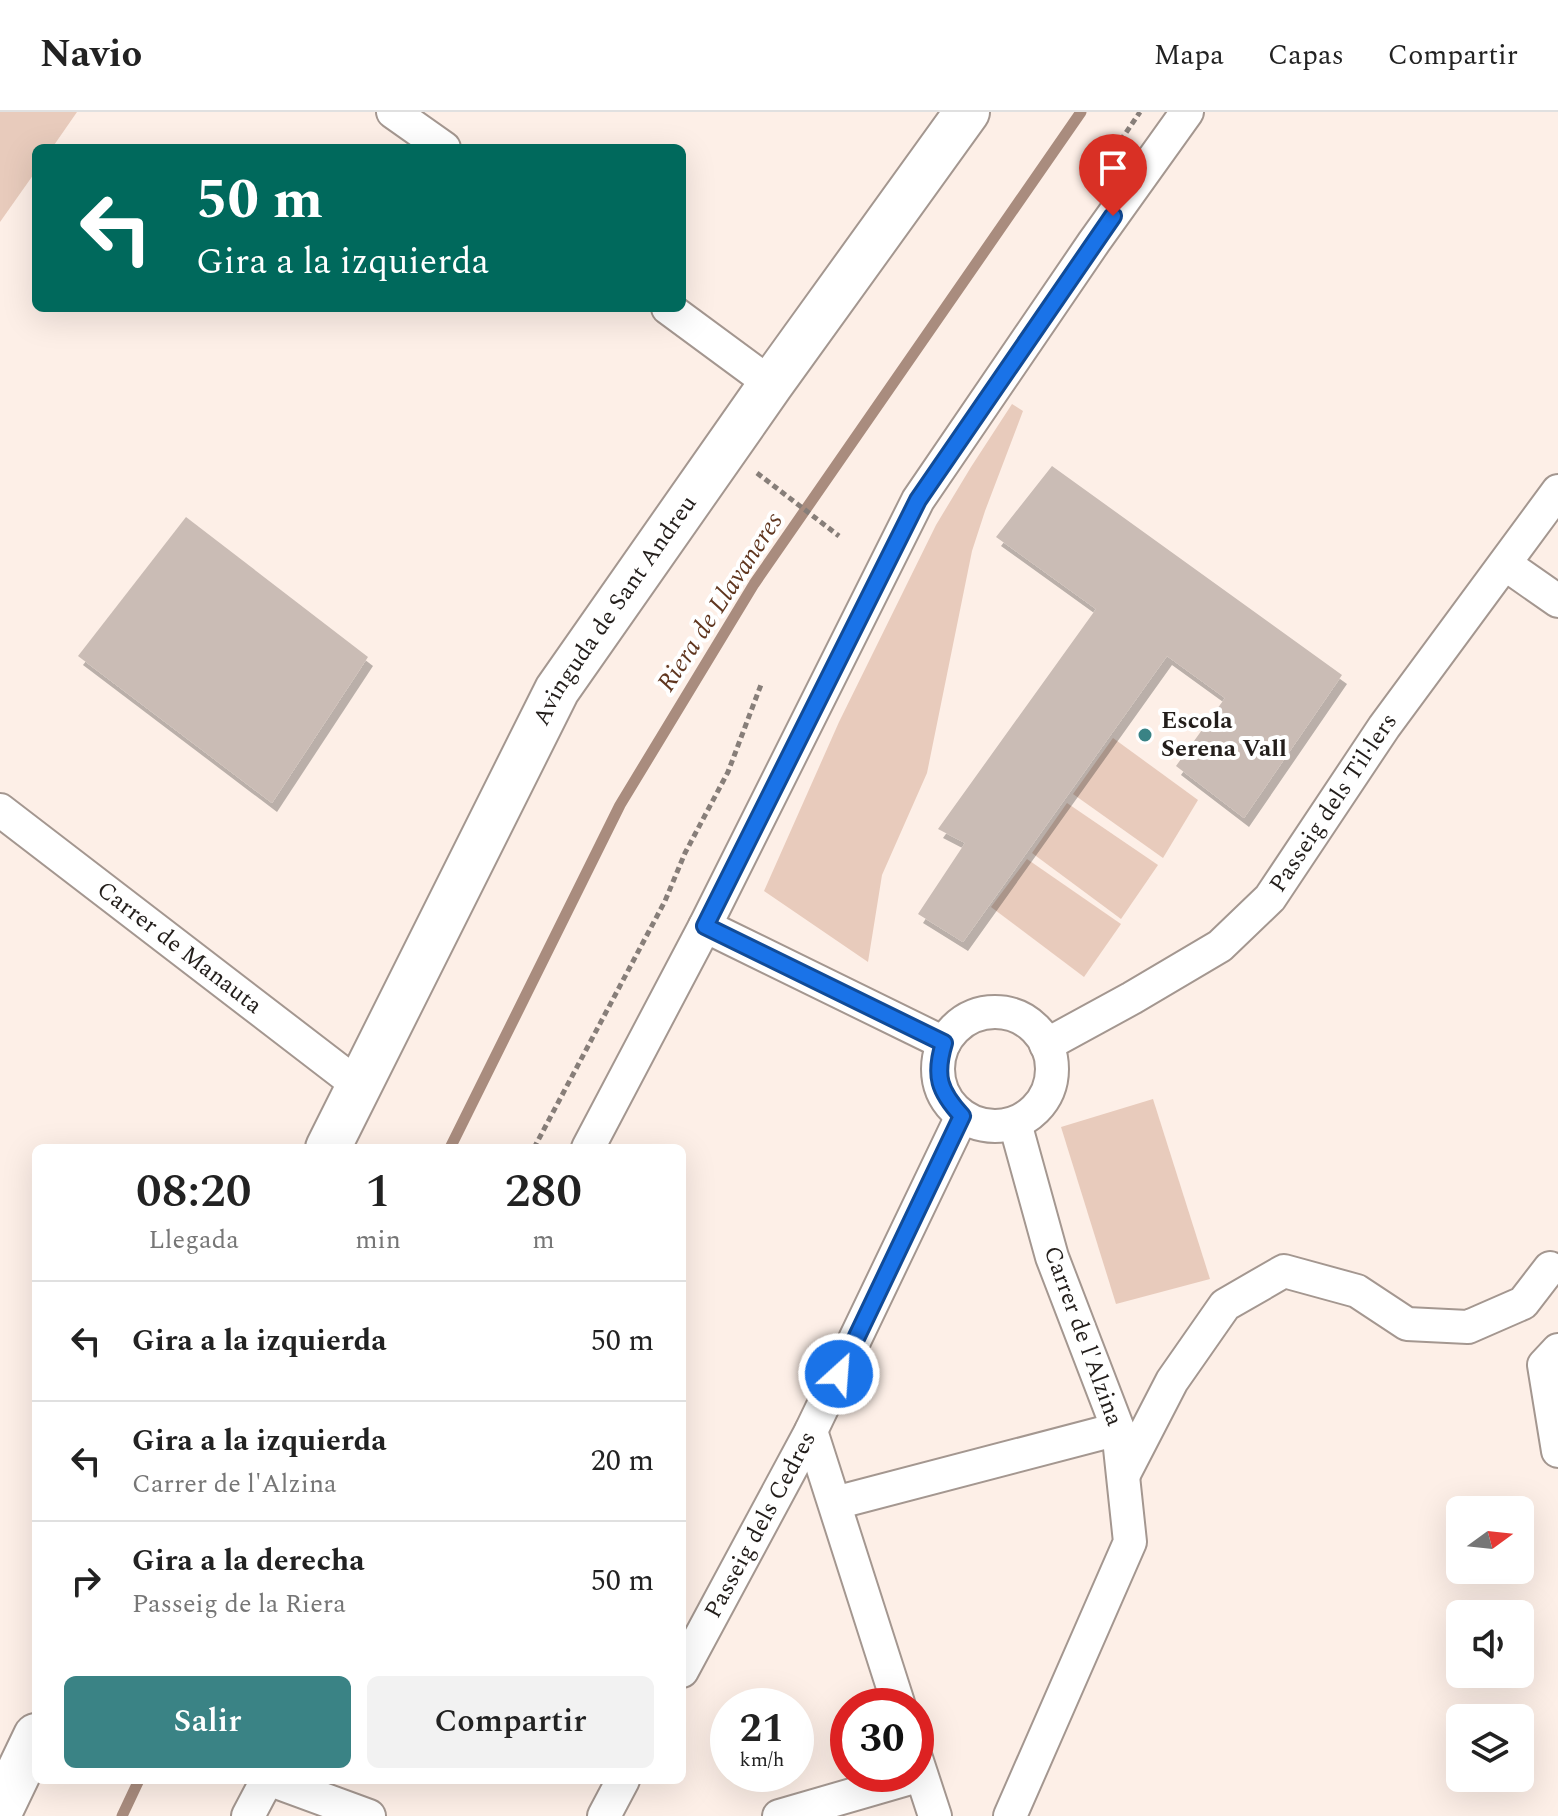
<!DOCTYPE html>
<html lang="es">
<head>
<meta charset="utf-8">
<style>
  :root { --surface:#fff; --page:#f2f2f2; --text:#222; --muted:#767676; --line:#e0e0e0; --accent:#3a8385 }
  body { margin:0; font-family:Spectral,serif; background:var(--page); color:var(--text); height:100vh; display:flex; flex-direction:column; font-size:30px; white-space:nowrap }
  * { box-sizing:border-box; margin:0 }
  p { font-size:26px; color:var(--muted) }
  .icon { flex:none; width:44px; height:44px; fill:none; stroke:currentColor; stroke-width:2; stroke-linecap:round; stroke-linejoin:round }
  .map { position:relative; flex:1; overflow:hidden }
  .drawer { position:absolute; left:32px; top:1032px; width:654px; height:640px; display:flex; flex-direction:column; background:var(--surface); border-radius:12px; box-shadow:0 8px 32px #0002 }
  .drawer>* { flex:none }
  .guide { position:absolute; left:32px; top:32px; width:654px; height:168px; border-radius:12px; box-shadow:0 8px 32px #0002; background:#00695c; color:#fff; overflow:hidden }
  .needle { width:52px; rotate:75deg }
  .tools { position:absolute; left:1446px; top:1384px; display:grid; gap:16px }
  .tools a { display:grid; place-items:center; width:88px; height:88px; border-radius:12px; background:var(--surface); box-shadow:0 8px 32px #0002; font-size:40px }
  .speed { position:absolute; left:710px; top:1576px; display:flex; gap:16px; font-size:40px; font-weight:700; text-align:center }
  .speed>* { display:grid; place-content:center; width:104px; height:104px; border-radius:50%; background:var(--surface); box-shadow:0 8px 32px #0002; line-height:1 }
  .speed small { font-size:20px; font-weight:400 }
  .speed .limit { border:12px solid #d22; background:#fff; color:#111 }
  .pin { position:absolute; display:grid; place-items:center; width:68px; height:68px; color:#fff; margin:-82px -34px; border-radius:50% 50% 50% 0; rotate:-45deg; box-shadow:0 0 8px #0007 }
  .pin .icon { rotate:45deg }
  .me { position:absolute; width:88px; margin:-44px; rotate:26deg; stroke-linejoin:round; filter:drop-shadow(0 0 6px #0008) }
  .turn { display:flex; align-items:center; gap:28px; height:168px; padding:0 32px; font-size:36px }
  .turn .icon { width:104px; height:104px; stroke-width:2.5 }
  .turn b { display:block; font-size:56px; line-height:68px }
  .eta { display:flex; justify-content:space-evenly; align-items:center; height:136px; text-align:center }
  .eta b { font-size:48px; font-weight:600; line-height:56px }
  .action { display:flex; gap:16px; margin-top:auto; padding:16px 32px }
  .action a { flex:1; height:92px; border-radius:12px; background:var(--accent); color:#fff; font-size:32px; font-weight:600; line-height:92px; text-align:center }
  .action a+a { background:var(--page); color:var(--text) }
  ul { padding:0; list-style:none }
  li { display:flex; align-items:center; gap:24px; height:120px; padding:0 32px; border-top:2px solid var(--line) }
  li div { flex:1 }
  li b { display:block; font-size:30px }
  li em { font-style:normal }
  header { display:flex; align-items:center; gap:48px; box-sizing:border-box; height:112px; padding:0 40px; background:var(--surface); border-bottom:2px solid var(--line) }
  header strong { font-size:38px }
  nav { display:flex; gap:44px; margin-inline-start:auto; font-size:28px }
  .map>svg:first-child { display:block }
</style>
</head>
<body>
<header>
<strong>Navio</strong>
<nav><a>Mapa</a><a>Capas</a><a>Compartir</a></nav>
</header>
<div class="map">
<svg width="1558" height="1704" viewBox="0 0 1558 1704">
  <defs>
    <filter id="shadow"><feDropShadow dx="5" dy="9" stdDeviation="0" flood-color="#0004"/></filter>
  </defs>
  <rect width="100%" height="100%" fill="#fdefe7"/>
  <g fill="#e8cbbc">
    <path d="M0,0H77L52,36H36V59L0,110Z"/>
    <path d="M1012,292L1023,299L985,399L972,439L927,661L882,763L868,850L764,779L839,610L936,413L971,355Z"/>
    <path d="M1113,626L1198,688L1163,746L1073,682Z"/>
    <path d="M1067,691L1158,753L1121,807L1032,741Z"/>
    <path d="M1027,747L1121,812L1084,865L991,795Z"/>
    <path d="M1153,987L1210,1167L1116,1192L1061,1015Z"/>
  </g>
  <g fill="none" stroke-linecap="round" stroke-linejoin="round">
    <g stroke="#a98c7e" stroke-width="11">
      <path d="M450,1036L620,693L754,472L1081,0"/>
      <path d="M122,1704L139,1668"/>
    </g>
  </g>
  <g fill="#cabcb5" filter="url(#shadow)">
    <path d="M1052,354L1342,563L1244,706L1176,654L1225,586L1167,544L963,830L918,802L965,731L938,717L1096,497L996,425Z"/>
    <path d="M186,405L368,545L272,691L78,544Z"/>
  </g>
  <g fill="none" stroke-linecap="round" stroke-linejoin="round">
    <g stroke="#a49790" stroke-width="36">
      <g id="street">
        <path d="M393,0L444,36"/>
        <path d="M668,196L771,272"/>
        <path d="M1505,452L1558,489"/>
        <path id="s1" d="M0,698L358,973"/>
        <path d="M705,814L944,931"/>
        <circle cx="995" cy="957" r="57"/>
        <path id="s2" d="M1046,933L1132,886L1220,834L1270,786L1384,615L1558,379"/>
        <path d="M588,1036L705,814L918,388L1094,130L1187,0"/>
        <path d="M1558,1238L1544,1253L1558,1339"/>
        <path d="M811,1319L899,1594"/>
        <path d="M1124,1362L1172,1269L1225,1193L1284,1159L1357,1179L1407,1212L1468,1215L1523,1191L1550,1156"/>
        <path d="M835,1391L1118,1317"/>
        <path id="s3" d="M682,1559L811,1319L962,1004"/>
        <path d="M916,1646L935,1704"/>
        <path d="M271,1668L369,1704"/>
        <path d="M248,1704L267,1668"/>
        <path d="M604,1704L623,1668"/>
        <path d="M779,1704L921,1663"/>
        <path d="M1010,1704L1130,1430L1118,1317L1052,1145L1015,1011"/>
      </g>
    </g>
    <g stroke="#a49790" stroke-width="48">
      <g id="secondary">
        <path id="s4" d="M328,1036L557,578L771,272L967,0"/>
        <path d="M0,1699L36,1624"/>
      </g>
    </g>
    <g stroke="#877e79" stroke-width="5" stroke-dasharray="6 4" stroke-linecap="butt">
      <path d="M1115,37L1140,0"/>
      <path d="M757,361L839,424"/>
      <path d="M534,1036L665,789L685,741L728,660L762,570"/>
    </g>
    <use href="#street" stroke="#fff" stroke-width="32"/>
    <use href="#secondary" stroke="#fff" stroke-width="44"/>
  </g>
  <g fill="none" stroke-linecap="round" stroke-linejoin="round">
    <g stroke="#114b97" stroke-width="20">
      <path id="route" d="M839,1262L962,1004C939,979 934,964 944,931L705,814L918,388L1113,104"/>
    </g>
    <use href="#route" stroke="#1a73e8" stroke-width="14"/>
  </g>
  <circle fill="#3a8385" stroke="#fff" stroke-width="3" cx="1145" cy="623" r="8"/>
  <g text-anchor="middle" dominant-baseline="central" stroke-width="8" stroke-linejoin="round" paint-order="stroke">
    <g font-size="24" fill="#231e1b" stroke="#fff">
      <text stroke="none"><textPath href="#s4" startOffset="610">Avinguda de Sant Andreu</textPath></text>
      <text stroke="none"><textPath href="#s2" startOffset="384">Passeig dels Til·lers</textPath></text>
      <text stroke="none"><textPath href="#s1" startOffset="226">Carrer de Manauta</textPath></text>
      <text transform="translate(1083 1224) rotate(70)">Carrer de l'Alzina</text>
      <text stroke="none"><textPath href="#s3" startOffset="166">Passeig dels Cedres</textPath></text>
    </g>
    <g font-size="24" font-weight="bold" fill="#231e1b" stroke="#fff" text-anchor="start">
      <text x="1161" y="609">Escola<tspan x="1161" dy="28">Serena Vall</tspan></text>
    </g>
    <g font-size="26" font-style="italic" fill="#60361f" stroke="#fff">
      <text transform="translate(720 490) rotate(-57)">Riera de Llavaneres</text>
    </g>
  </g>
</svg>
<div class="tools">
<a><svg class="needle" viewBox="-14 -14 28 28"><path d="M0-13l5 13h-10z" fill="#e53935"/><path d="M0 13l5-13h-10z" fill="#767676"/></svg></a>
<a><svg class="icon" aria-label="sound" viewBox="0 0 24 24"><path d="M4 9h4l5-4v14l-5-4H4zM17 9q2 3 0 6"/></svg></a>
<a><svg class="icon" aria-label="layers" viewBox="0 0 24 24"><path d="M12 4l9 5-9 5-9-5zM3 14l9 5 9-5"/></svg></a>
</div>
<div class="speed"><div>21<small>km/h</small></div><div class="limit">30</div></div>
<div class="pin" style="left:1113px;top:104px;background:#d93025"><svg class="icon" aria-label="arrive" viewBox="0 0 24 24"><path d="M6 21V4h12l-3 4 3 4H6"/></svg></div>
<svg class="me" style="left:839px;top:1262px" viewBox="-20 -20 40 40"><circle r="17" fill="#1a73e8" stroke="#fff" stroke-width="3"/><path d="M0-11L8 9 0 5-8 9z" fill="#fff"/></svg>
<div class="guide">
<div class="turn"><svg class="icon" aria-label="left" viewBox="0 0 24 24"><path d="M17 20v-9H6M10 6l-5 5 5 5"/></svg><div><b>50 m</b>Gira a la izquierda</div></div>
</div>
<section class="drawer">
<div class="eta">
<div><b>08:20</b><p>Llegada</p></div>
<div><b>1</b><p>min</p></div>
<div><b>280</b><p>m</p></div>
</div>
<ul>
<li><svg class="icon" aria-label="left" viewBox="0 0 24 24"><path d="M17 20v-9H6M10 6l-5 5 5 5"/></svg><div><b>Gira a la izquierda</b></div><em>50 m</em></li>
<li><svg class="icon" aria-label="left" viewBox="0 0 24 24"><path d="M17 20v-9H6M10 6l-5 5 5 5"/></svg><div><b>Gira a la izquierda</b><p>Carrer de l'Alzina</p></div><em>20 m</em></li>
<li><svg class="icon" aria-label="right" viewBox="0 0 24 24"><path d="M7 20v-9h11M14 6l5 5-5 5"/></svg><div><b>Gira a la derecha</b><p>Passeig de la Riera</p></div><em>50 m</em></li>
</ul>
<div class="action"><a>Salir</a><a>Compartir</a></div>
</section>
</div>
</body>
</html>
